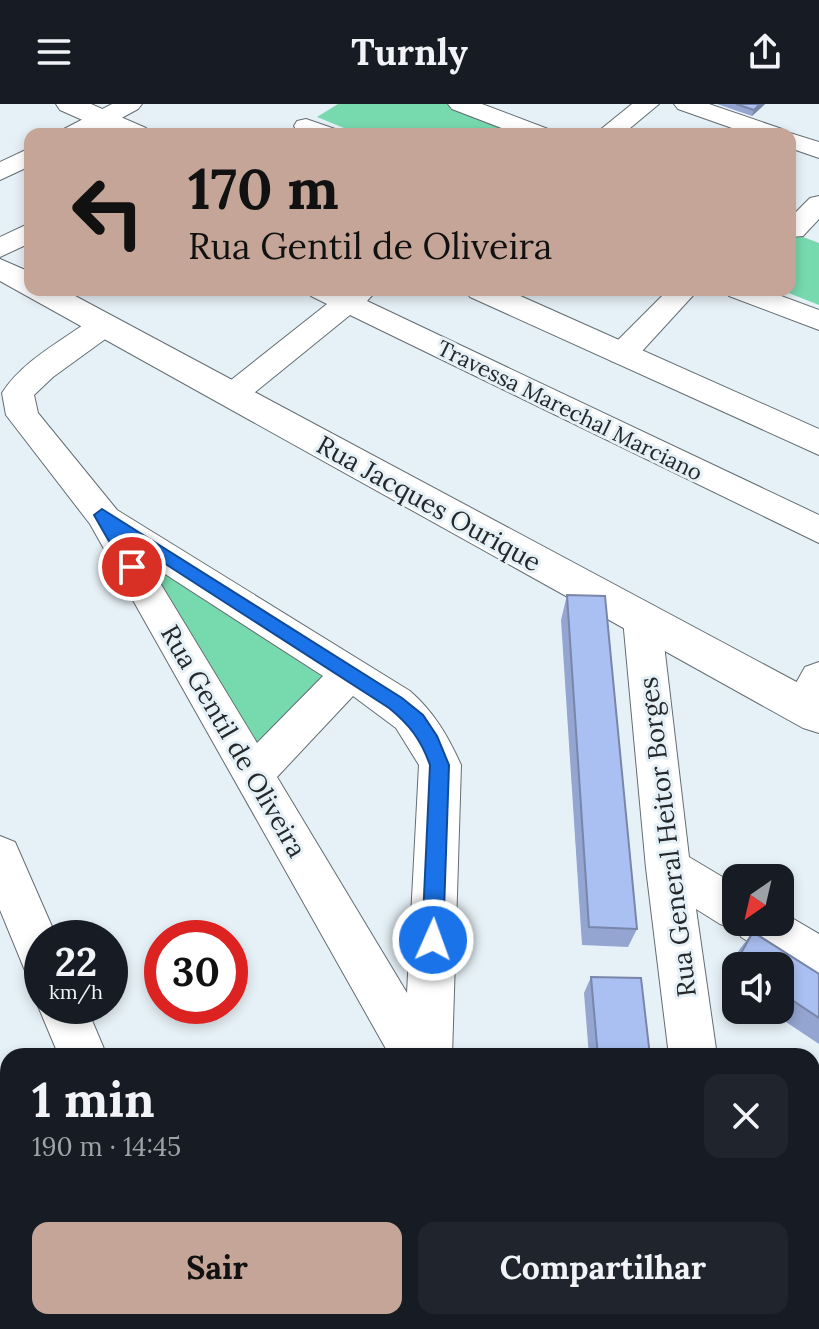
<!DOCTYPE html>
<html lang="pt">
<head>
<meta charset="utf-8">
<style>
  :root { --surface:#171b24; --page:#20242c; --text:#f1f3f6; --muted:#9ea1a6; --accent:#c4a597 }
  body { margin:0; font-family:Lora,serif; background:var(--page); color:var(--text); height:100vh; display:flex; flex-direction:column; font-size:30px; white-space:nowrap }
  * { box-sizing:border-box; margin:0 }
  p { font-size:26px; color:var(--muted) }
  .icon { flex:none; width:44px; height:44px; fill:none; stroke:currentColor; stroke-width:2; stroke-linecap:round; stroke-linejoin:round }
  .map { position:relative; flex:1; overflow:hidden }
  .panel { position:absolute; left:0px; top:944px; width:820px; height:282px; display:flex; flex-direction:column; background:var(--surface); border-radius:24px 24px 0 0; box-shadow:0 4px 12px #0003 }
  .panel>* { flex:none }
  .banner { position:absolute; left:24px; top:24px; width:772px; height:168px; border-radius:16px; box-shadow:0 4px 12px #0003; background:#c4a597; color:#111; overflow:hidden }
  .needle { width:52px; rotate:214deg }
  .buttons { position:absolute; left:722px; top:760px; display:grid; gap:16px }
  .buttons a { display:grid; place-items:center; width:72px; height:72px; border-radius:16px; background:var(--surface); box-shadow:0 4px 12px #0003; font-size:40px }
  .speed { position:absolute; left:24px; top:816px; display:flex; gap:16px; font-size:40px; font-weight:700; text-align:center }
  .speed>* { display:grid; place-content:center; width:104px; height:104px; border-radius:50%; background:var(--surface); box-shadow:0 4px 12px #0003; line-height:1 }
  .speed small { font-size:20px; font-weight:400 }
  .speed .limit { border:12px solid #d22; background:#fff; color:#111 }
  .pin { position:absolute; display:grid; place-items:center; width:68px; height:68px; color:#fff; margin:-34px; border:4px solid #fff; border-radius:50%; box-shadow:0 2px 8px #0007 }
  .me { position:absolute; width:88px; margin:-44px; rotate:2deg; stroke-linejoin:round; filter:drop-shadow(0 0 6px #0008) }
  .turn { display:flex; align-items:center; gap:28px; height:168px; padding:0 32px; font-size:36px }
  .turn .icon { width:104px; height:104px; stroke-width:2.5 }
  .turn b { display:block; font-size:56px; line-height:68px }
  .round { display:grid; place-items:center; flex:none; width:84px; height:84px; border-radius:16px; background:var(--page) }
  .summary { display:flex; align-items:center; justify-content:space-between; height:136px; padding:0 32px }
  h1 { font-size:48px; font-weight:700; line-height:60px }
  .action { display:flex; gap:16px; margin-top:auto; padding:16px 32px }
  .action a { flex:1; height:92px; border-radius:16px; background:var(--accent); color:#111; font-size:32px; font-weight:700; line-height:92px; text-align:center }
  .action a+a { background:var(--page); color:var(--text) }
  header { display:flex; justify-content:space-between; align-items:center; height:104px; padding:0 32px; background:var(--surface); font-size:36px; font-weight:700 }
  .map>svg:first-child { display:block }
</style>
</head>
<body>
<header><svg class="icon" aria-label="menu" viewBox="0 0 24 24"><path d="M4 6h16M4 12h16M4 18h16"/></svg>Turnly<svg class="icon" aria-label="share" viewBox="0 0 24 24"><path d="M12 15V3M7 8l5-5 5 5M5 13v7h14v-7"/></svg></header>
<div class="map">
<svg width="819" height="1225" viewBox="0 0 819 1225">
  <rect width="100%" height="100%" fill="#e6f1f7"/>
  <g fill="#77d9ae">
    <path d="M338,0H451L536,30H359L317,13Z"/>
    <path d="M790,128L819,139V201L781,186H790Z"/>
    <path d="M102,411L349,571L254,670Z"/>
  </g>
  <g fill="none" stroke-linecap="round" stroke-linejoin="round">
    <g stroke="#636d72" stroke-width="2">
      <g id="minor">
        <path d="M112,0H142L138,5L92,30H61L64,25Z"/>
        <path d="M448,0H482L548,25L551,30H517L452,5Z"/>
        <path d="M632,0H659L623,30H595Z"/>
        <path d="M674,0H709L782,25L785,30L790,29L819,38V54L790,44V30H749L678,5Z"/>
        <path d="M306,15L335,25L338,30L297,27L294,22L297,17Z"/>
        <path d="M30,44V62L0,76V58Z"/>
        <path d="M819,92V115L803,132L790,133V114L810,94Z"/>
        <path d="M30,119V139L0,153V133Z"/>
        <path d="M307,186H377L367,197L819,411V439L350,211L243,298L232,301L221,298L216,291L221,284L327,200L311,192Z"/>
        <path d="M668,186H698L633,257L622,260L611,257L607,250L611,243Z"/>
        <path d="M725,186H765L819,206V226L729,192Z"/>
        <path d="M104,212L115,214L119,221L115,228L53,273L34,291L38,309L117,406L410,587C434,608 448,632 461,661L452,952H390L90,420L6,311L2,289C22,257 63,236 93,214ZM148,459L323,572L257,639ZM353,592L396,624L419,661L407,889L277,673Z"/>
        <path d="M642,500L655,505L661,515L689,753L736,781V818H780V807L819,830V879L803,872L741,833L738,826L720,820L696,805L717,952H669L646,764L623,515L629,505Z"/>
        <path d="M819,558V610L803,619L789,614L783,602L805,563Z"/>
        <path d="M0,732L15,738L57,834H42V875L26,869L0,806Z"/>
        <path d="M42,893V902H86L107,952H59L38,902Z"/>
        <path d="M812,1162L819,1163V1219L812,1218Z"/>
        <path d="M166,1218H222L224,1225H168Z"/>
        <rect x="700" y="1218" width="56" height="7"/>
      </g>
    </g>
    <g stroke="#636d72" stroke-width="2">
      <g id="major">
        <path d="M56,0H91L146,24L150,30H114L60,6Z"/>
        <path d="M0,155L30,168V186H64L819,590V629L803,624L0,177Z"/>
        <path d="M465,186H507L819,325V351L470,193Z"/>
      </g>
    </g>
    <use href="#minor" fill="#fff" fill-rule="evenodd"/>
    <use href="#major" fill="#fff" fill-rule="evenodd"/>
  </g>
  <g fill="#93a5d0">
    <path d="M717,0H765L752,12Z"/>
    <path d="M567,491L637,825L628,843L582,841L561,516Z"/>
    <path d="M753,828L819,870V940L768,906H780V862H736V884L722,875L739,846Z"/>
    <path d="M591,873L650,952H589L584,889Z"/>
    <path d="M608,1218H678L679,1225H609Z"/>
    <path d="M811,1218L819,1225H792L791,1220Z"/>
  </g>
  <path fill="#7886a9" d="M760,0H765L752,12L754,6Z"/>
  <g fill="#abc0f2" stroke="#7886a9" stroke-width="2">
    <path d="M736,0H760L754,6Z"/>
    <path d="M567,491L605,492L637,825L589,823Z"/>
    <path d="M753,828L819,870V914L780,888V862H741L736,858Z"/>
    <path d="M591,873L641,874L650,952H598Z"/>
    <path d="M619,1218H678L679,1225H620Z"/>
    <path d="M811,1218L819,1219V1225H812Z"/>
  </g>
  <path fill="#1a73e8" stroke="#114b97" stroke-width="2" d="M102,405L402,594L423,611L437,632L449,661L443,836L440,843L433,846L425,843L422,836L430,661C421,636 410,621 389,604L122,432L140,463L132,469L126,467L94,411Z"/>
  <g text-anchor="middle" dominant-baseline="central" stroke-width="6" stroke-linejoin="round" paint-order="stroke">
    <g font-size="22" fill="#24282a" stroke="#e6f1f7">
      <text transform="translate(570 306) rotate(26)">Travessa Marechal Marciano</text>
    </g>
    <g font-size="26" fill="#24282a" stroke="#e6f1f7">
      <text transform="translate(429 399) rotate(29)">Rua Jacques Ourique</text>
      <text transform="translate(234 637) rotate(60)">Rua Gentil de Oliveira</text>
      <text transform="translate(667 733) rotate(-97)">Rua General Heitor Borges</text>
    </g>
  </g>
</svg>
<div class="buttons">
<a><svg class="needle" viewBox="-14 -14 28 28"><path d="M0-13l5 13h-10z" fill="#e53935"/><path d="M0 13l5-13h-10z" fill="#9ea1a6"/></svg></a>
<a><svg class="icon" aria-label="sound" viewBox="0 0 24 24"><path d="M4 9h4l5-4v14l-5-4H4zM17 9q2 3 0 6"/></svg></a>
</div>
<div class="speed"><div>22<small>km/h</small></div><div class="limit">30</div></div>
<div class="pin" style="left:132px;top:463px;background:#d93025"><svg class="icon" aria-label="arrive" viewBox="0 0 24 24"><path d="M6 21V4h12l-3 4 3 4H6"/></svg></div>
<svg class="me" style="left:433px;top:836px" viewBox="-20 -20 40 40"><circle r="17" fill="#1a73e8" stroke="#fff" stroke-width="3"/><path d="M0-11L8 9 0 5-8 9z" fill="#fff"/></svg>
<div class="banner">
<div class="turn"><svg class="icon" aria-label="left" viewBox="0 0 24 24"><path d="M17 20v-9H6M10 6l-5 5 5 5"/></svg><div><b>170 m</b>Rua Gentil de Oliveira</div></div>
</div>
<section class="panel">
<div class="summary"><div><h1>1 min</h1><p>190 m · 14:45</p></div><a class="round"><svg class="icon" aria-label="close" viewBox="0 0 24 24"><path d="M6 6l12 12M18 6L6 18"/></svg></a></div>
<div class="action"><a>Sair</a><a>Compartilhar</a></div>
</section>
</div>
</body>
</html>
